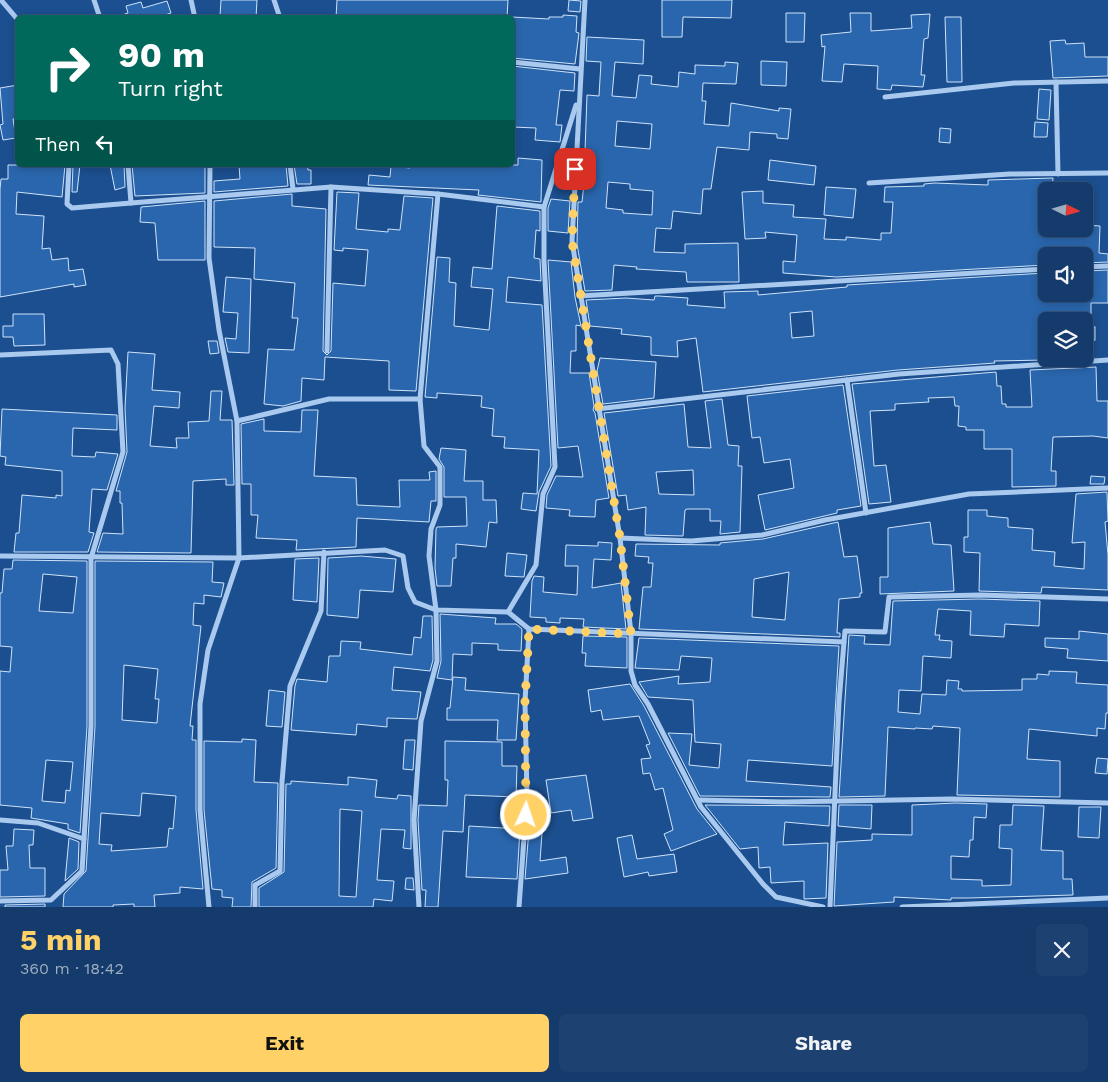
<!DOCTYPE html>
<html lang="en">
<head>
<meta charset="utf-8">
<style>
  :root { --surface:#143b6b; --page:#1d4271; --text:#f1f3f6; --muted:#9dadc1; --line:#33557e; --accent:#ffd166 }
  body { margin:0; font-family:"Work Sans",sans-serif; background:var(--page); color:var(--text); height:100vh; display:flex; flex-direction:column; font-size:19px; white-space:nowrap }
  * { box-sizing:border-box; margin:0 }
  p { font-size:16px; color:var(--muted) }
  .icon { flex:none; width:28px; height:28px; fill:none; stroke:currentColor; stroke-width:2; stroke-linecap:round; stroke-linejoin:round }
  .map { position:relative; height:907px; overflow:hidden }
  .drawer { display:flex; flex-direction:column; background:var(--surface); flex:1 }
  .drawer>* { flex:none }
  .hud { position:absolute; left:15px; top:15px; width:500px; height:152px; border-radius:8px; box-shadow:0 2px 8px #0003,0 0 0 1px var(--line); background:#00695c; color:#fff; overflow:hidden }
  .needle { width:32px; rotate:95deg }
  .tools { position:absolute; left:1038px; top:182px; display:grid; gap:10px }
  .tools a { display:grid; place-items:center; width:55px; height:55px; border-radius:8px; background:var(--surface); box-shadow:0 2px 8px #0003,0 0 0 1px var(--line); font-size:25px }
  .pin { position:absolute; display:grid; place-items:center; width:42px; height:42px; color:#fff; margin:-21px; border-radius:10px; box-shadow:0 2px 8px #0006 }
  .me { position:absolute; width:55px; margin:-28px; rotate:3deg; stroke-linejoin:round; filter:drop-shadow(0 0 4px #0008) }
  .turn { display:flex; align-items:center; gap:18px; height:105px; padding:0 20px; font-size:22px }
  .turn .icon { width:65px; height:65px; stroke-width:2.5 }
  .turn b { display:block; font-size:35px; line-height:42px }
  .then { display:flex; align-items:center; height:48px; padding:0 20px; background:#0003; gap:10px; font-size:19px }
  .round { display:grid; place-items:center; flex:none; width:52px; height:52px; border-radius:8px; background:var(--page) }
  .head { display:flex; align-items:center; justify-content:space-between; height:85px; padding:0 20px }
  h1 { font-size:30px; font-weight:700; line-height:38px; color:var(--accent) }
  .button { display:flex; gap:10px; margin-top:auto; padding:10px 20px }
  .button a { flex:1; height:58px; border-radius:8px; background:var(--accent); color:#111; font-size:20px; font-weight:700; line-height:58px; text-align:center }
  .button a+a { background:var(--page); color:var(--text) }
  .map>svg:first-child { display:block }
</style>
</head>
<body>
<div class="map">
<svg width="1108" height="907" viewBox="0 0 1108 907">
  <rect width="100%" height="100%" fill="#1b4f8f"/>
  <g fill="#2a66ad" stroke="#cfe3fa" fill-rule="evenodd">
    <path d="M221,0H257L256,18L220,16Z"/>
    <path d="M337,0H508L507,18H336Z"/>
    <path d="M569,0L581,1L580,12L568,11Z"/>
    <path d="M662,0H732L731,18L683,17L682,37H662Z"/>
    <path d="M167,1L171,13L156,18H122V15L128,13L126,6L141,2L143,8Z"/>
    <path d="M786,13H805L804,42H786Z"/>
    <path d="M850,13H871V31L912,28L911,15L930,14L928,38L924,39L921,75H925L923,87L892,85L891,90L877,89L878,66L844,64L842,82L822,81L825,46L822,47L821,35L851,32Z"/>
    <path d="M563,15L577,16L576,32L579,33L575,64L512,58V17L549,19V17H563Z"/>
    <path d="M945,17H961L962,82H947Z"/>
    <path d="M587,37L644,40L643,64L615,62L612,96L636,98L639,75L652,76L651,84L678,87L679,72L695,74V65L725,66V62L738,63L736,84L703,83L702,101H706L704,124L729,126L731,103L779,111V108L791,109L788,139L777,138V134L750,132L749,150L717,147L711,189H703L701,214L673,211L671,229L656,228L654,252L685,253V244L738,243L739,282H687L686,272L636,269L637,267L614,265L612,290L585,291L577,244L578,202H582L585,174L580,173L581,151H585L587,95L599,96L601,62L586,61ZM617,121L652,124L650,149L615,146ZM608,182L630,184V189L653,191L652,215L623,213V210L606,208Z"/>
    <path d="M1065,40L1066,44L1084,43L1085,57H1108V76L1053,78L1050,41Z"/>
    <path d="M761,61L787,62L786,86L761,85Z"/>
    <path d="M512,66L575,73L574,91L560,90L556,125H562L560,142L535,140L536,128L512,127Z"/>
    <path d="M18,85V119H13L16,138L3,140L0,125L3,124L0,88Z"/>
    <path d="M1039,89L1051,90L1049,120L1037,119Z"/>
    <path d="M1035,122L1048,123L1047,137H1034Z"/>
    <path d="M940,128L951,129L950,143L939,142Z"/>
    <path d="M518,158L542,160L541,202L478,195L479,190L368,185L369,175L390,177L391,166L410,168V165H518Z"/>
    <path d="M770,160L816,166L814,185L768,180Z"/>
    <path d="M8,165H65L62,197L17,192L16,214L44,216L42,249L50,248L52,260L68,258L69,271L83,269L86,285L74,287V284L0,297V189L1,179H8Z"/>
    <path d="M73,165H80L77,192H72Z"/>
    <path d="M110,165H124L125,187L115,190Z"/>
    <path d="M132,165H205V193L135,196Z"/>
    <path d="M239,165H286L288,186L214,192V181L240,179Z"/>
    <path d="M294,165H307L308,170H311V184H297Z"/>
    <path d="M1053,178L1052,191H1046V229H1084V225L1100,226L1099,253L1108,254V262L1084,263V256H1045V265L836,277L783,273V261L795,262L797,235L765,232L766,238L745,239L742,192L763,191V203L794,205L793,217L826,219L824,239L846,240V237L881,240V233H891L893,202H884L885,187L924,186V184L935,183L988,185V180Z"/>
    <path d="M826,187L856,189L853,218L824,215Z"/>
    <path d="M337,192L359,193L356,229L388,232V229L400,230L404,196L433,198L416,391L389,390V361L325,357L324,380L302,378L301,401L283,406L264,404L268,349L294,350L298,318H292L295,283L254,279L255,248L214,247V201L292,194V206L326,209L323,351L327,355L331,351L333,283L365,286L368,250L343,248V251L334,250Z"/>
    <path d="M551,199L570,201L568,233L548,231V208Z"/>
    <path d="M205,201V260H158L155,223L140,222L141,207Z"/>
    <path d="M497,206L540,211V231L536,230L534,258L540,259L541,281L508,277L506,302L542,305L551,466L539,492L536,511L521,509L523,493L537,494L539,450L504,448L505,437L492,436L494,409L481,407L482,396L437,393V398L425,397L437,257L450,258L449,282L456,283L454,326L489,330L493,289L471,287L473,267L492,269Z"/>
    <path d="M548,260L571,262L575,297L581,326L576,325V351H571L570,373H589L594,406L593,410L595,413L609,498L596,500L595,517L569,516L570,510L546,508L547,495L556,476L583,477L578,446L558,448Z"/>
    <path d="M1108,270V303H1091V321H1046V360L994,361L995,363L898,370L703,392L696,338L677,341L678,357L651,355V337L621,334L622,329L590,326L586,300L626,298L654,300L655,296H659L688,298L687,305L725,308L724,292L758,291V295L847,287V285L1045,273V294H1084V271ZM812,311L814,336L792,338L790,313Z"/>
    <path d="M226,277L251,279L249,353L228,352L225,338L236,339L238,313L223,312Z"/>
    <path d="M13,314H44L45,345L14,346L13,337H3V326H13Z"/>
    <rect x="1084" y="327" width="11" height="13"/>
    <path d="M208,341H217L219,353L210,354Z"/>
    <path d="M128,352L155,354L152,390L180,392L179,408L154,406L150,446L177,448L176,438H189L188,422L209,421L211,391H222L220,420H232L234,485H226V479L193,481L191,553L97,552L103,533L123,534L122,503H120V491H116L127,452L125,408Z"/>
    <path d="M600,358L656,362L654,398L603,404L597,371Z"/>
    <path d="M1096,367L1097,401H1108V438L1093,436L1053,437L1051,471H1056V486L1012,487V449H984V430H966V427L958,426L959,406H955L954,397L928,398L929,402L895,404V410L870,411L874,466L886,465L891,502L869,504L852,384L996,372L997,386H1001L1002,404H1006V407H1032L1030,370Z"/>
    <path d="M843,385L861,506L837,510V513L765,530L758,495L794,488L790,459L764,463L760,437L752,438L747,396Z"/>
    <path d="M722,399L728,445L739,446L738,466H742L740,532L720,534L721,521H710V509H687L685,510L683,536L645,535L646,507L628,510L626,495L618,496L604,413L684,404L688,447L711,448L705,401ZM693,470L694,495L659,494L656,472Z"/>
    <path d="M2,409L117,415V430L73,428L72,456L95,457L96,452L118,454L107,490L92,489L89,532L94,533L88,552H14L16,533H19L22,495L56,498V495L62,496V471L5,465L6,457L0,456Z"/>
    <path d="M302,410H318L314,476L356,478L357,505L400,507L399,480H430L429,472L436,471V501H431L429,522L357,518L356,547L296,550L297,540L256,538L258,515H251V484H242L241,424L264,419V431L301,432Z"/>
    <path d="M441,448L466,450L464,481H483V500H496L497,523L489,522L486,547L456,544V558H453L451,586H437L435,568L436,529L437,527L467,526L466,497H444V467L439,459Z"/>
    <path d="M1091,476L1105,477L1104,484H1090Z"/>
    <path d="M1107,492L1108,521L1105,522L1108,555V590L1042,587L1041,593L979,591L980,553L964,552V537H968V510H987V516L1008,518V527L1033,529L1032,550L1055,552L1054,566L1084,569L1085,542L1072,543L1076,494Z"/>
    <path d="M838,522L844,557L857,556L862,593H860V597L839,599L837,633H840V637L639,629L643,587H651L653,563H648L649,557L635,556L636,544L720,545V543L763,539ZM789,572L785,620L752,617L754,579Z"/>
    <path d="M930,522L933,544L951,545L954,591L880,594V577H888V528Z"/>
    <path d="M598,542L612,543L611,560L594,559L592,588L621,583L626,629L583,627L584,619L560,618V623L546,622V618L530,617L532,581L534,576L544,577L543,592L577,595L578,566H565L566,545L598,546Z"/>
    <path d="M507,553L527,555L524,577L505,576Z"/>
    <path d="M361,556L396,559L393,592L360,590L358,618L327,615L328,558Z"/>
    <path d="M319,558L317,602L293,600L295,559Z"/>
    <path d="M13,560L87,561V726L80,833L68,829V824L31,818L32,808L0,805V671L10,672L12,647L0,646V593H2L4,569H12ZM43,574L77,577L73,613L39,611ZM46,760L73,762L70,791L66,790L65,803L42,801Z"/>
    <path d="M95,561L213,562L212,582L224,583L221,597L204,595V604L194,603L193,625L201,626L190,726H193L192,740H196V810L203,889L180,887V893L154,895L155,907H134V904L113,905V907H63L64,894L86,871L95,726ZM124,665L158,669L155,699H159L157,723L122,720ZM142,793L176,796L173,829L169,828L167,847L111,851L112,845L99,844L101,813L140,816Z"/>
    <path d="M979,599L1040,601L1039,626L1005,624L1004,637L970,635L971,611L938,609L935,635H940L939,640L952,641L951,658L923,656L921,691L899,690L898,712L920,714L922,694L946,695L947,680L959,681L958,689H962V691L1022,690V679H1037V674L1049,675V671L1077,672L1076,683L1108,685V713H1106L1105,729L1097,728V736L1029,729L1027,759L1060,761V797L957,795L960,728L933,726L932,729L915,728V729L888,727L885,796L839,797L849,635L865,636L864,644L890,645L893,601Z"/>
    <path d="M440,614L496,618L495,624H516L522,629L521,651L498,650V644L472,643V655L453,654L452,680L437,678L441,661Z"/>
    <path d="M423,616H432L433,660L430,671L394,667L392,690L421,692L417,719L387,718V727L357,724L356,735L291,730L295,686L297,679L327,682L329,656H340L341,641L361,642L360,649L412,655L414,637L421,638Z"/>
    <path d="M1079,631L1108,634V661L1067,658L1068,649L1045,647V638L1079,639Z"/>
    <path d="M583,636L627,637V668L585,666L586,653H582Z"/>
    <path d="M639,638L839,646L832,766L748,760L746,781L831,787L830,797L700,796L668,733L692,734L689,765L719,768L721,744L695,742L693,700L648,697L639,682L679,676L678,684L710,682L712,658L681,656L679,670L635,668Z"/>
    <path d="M453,677L466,678L465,690L519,694L516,740H497L498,720H447V708H450Z"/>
    <path d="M630,684L644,706L697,809L717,834L671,851L664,834L673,830L663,788L655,790L650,773L643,774L641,759L651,758L646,745L650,744L639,716L603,720L601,710L591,712L588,690Z"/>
    <path d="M269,690L285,692L282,727L266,726Z"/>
    <path d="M242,739L256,740L254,782L278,783L276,868L252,882L251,907H232L233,898L222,897V890L212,889L204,810V741L242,742Z"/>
    <path d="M405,740H415L413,770L403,769Z"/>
    <path d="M445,741L502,742V766H517L516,797L465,795L463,832L443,831L438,907H425L426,890H422L418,820L419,805L447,806L448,780H445Z"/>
    <path d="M1097,758L1108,759L1107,774L1095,773Z"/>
    <path d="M586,775L593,818L573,821L571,810L551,813L546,780Z"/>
    <path d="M348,777L377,780L375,797L397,799L398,795L411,796V849L403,848L405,830L381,829L377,880L394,881L392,901L374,899L373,907H259V888L284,872L286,784H291V781L348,785ZM340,809L362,811L356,897L339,896Z"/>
    <path d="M956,803L987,804L986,818L974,817L973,840H970L969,857L951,856V879L982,880V886L1011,885L1012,849L999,848L1000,825H1012L1013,805L1044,806L1041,850L1063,851V879H1072L1073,895L968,898H951V900L894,897V902L834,906L837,842L872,840V834L912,835V805Z"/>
    <path d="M531,804L544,805L540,861L566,857L568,873L525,879Z"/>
    <path d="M705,805L830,806L829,826L785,822L783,845L828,843L826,898L804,899V881L771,883L770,867L759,868L758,847L740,849Z"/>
    <path d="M839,805H872L871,829L838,826Z"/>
    <path d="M1079,807H1101L1099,838L1078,837Z"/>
    <path d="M469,826L520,829L517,879L466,877Z"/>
    <path d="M14,829L34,830L33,845H29L30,868H45V896L0,897V870H8L6,846H13Z"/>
    <path d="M632,835L637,859L674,854L677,872L649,876L648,872L624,877L617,838Z"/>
    <path d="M69,838L79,842L78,869L65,881Z"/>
    <path d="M406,878H413L414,890L405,889Z"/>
    <path d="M45,904V907H5V905Z"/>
  </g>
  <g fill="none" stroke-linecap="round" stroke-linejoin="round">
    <g stroke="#a9c9ee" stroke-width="5">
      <path d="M1,0L18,20"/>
      <path d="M94,0L100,18"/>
      <path d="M191,0L195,18"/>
      <path d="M274,0L280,18"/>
      <path d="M585,0L572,241L620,538L631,633V671L635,685L648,704L701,807L763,884L776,897L823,907"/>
      <path d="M512,62L580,69"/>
      <path d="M1056,82L1058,174"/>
      <path d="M885,97L1014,83L1108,81"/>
      <path d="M69,165L67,204L72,208L131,203"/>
      <path d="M128,165L131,203L331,187L438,194L544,207"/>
      <path d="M290,165L293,189"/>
      <path d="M869,183L1010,174L1108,173"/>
      <path d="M1084,267L1108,266"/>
      <path d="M579,296L1046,269"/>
      <path d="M327,351L331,187"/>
      <path d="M0,355L111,350L118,364L123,452L91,558V726L82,871L51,900L0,901"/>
      <path d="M847,380L866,513"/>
      <path d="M597,409L899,374L1108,360"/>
      <path d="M237,421L329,399H420"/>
      <path d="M620,538L691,541L762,535L825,520L969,494L1108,488"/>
      <path d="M0,556L239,558L385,550L403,556L408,588L415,602L436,610L508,612L529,629L844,642L839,702L830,907"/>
      <path d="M508,612L536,565L543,494L555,467L544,261V207L576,105"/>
      <path d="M844,642L845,631L885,632L889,597L981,595L1108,599"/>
      <path d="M698,800L783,802L952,799L1108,803"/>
      <path d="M0,820L38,823L84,839"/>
      <path d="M209,907L200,810V704L208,650L239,558L237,421L219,330L209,258L210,165"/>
      <path d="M255,907V885L280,871L282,782L290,686L321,611L324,552"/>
      <path d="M419,907L414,820L421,721L437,661L436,610L429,556L431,529L440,505V467L424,446L420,399L438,194"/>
      <path d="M519,907L527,796L525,702L529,629"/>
      <path d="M902,907L1108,898"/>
    </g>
  </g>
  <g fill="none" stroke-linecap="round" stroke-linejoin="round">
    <path stroke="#ffd166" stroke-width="9" stroke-dasharray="0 16.2" d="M526,815L525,702L529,629L631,634L620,538L572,241L575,169"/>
  </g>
</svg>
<div class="tools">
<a><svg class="needle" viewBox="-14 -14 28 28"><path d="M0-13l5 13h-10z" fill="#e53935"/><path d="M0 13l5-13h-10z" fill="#9dadc1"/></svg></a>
<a><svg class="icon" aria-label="sound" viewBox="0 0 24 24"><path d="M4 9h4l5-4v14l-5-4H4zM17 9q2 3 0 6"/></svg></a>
<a><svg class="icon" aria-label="layers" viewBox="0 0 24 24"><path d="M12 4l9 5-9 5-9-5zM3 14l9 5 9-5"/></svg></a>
</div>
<div class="pin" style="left:575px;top:169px;background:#d93025"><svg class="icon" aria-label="arrive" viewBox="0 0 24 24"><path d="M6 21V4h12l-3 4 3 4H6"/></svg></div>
<svg class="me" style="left:526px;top:815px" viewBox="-20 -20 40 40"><circle r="17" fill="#ffd166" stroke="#fff" stroke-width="3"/><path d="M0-11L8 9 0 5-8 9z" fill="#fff"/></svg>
<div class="hud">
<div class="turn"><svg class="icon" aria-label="right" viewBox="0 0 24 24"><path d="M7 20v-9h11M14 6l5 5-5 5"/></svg><div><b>90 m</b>Turn right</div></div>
<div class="then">Then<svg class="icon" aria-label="left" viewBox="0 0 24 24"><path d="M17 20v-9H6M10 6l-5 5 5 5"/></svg></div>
</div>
</div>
<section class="drawer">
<div class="head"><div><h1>5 min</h1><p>360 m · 18:42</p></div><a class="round"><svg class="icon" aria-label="close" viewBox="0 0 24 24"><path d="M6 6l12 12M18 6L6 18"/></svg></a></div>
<div class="button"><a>Exit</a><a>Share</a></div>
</section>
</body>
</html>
